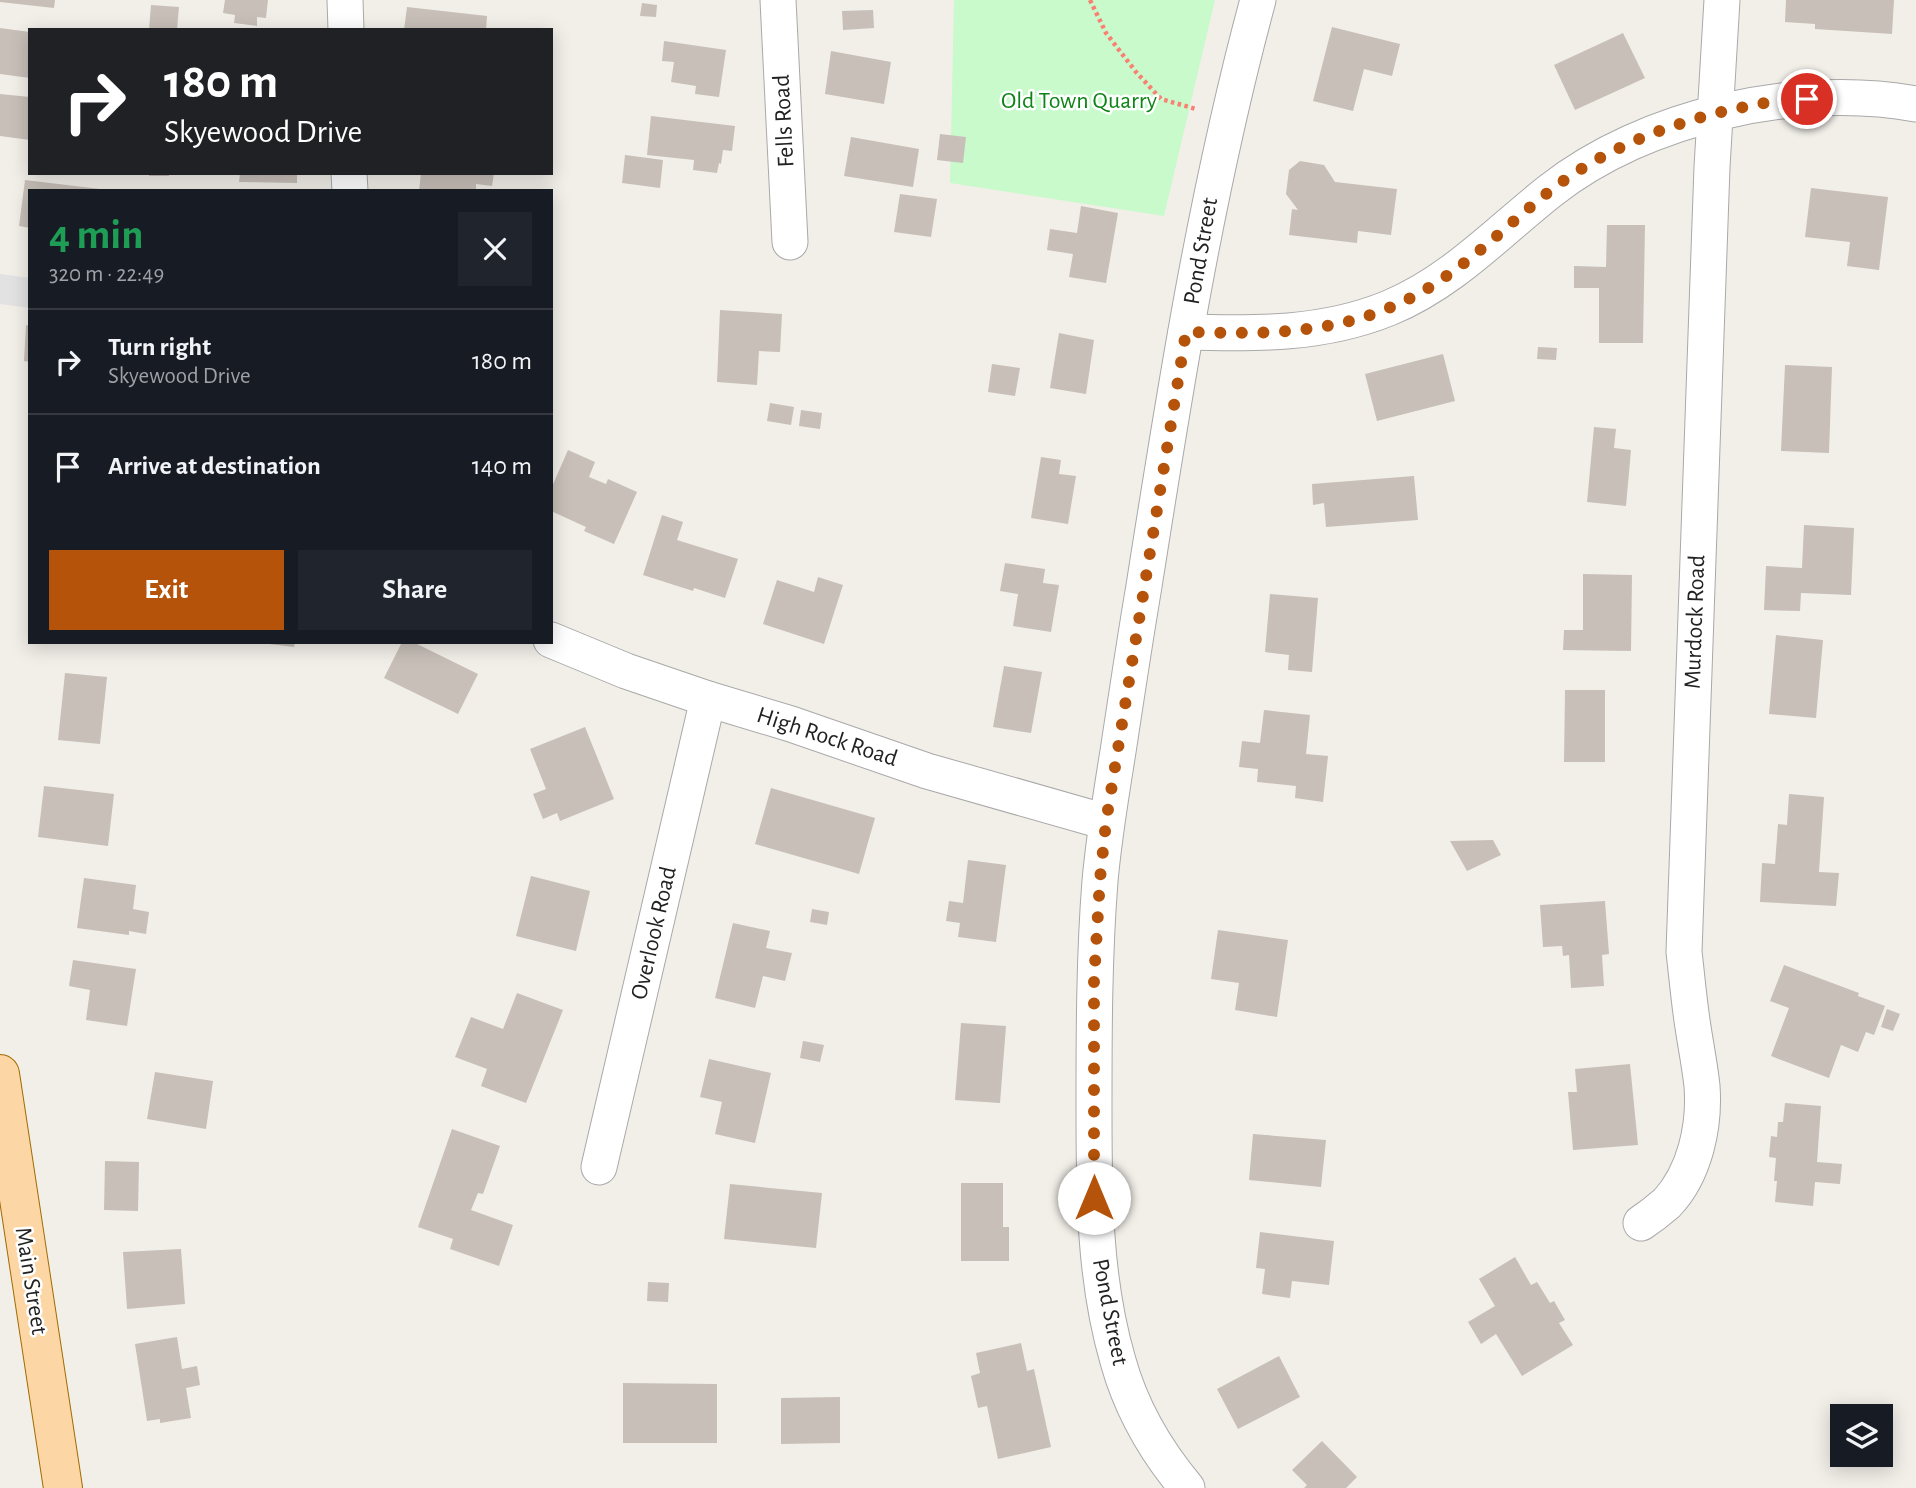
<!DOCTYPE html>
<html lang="en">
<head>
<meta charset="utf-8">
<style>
  :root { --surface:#171b24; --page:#20242c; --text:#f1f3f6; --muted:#9ea1a6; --line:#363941; --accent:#b45309 }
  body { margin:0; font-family:"Alegreya Sans",sans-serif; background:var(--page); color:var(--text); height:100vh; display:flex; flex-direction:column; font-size:26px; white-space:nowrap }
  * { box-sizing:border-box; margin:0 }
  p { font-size:23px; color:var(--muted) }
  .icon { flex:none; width:38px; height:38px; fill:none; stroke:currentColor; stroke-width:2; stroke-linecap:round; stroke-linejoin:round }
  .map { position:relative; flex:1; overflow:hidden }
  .side { position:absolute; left:28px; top:189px; width:525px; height:455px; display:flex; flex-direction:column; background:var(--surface); border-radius:0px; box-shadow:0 4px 18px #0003 }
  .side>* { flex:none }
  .banner { position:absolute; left:28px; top:28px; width:525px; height:147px; border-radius:0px; box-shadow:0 4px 18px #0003; background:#202124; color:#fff; overflow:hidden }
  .fabs { position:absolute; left:1830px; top:1404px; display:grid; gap:14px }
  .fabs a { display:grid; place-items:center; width:63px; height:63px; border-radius:0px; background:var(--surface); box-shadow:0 4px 18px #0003; font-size:35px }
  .pin { position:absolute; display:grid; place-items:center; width:60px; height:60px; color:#fff; margin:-30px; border:4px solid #fff; border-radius:50%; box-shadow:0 2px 7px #0007 }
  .me { position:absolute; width:77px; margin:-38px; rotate:0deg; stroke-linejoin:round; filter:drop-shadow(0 0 5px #0008) }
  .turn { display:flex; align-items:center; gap:24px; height:147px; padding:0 21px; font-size:32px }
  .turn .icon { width:91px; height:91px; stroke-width:2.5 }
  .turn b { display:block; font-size:49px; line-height:60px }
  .round { display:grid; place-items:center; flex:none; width:74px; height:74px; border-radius:0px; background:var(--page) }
  .overview { display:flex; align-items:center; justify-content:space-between; height:119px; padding:0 21px }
  h1 { font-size:42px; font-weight:700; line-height:52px; color:#1e9e55 }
  .action { display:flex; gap:14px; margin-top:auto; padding:14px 21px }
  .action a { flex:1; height:80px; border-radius:0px; background:var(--accent); color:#fff; font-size:28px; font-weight:700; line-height:80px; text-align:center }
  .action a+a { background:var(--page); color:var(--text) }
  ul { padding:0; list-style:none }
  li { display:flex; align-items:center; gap:21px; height:105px; padding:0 21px; border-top:2px solid var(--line) }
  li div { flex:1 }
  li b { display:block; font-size:26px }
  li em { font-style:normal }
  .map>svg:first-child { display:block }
</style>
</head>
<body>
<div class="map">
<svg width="1916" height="1488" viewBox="0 0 1916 1488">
  <rect width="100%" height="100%" fill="#f2efe9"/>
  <path fill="#c8facc" d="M954,0H1215L1164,216L950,183Z"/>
  <path fill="#e2e2e2" d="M0,274L30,278V308L0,304Z"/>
  <g fill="#c7bfb8">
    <path d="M0,0H55L54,8L0,2Z"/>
    <path d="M225,0H268L266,18L257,17V26L234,23L235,15L223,13Z"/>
    <path d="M1786,0H1894L1892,34L1815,29V24L1785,22Z"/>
    <path d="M642,3L657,5L656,17L640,16Z"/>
    <path d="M151,5L179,7L177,30H149Z"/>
    <path d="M407,7L487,16L486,30H404Z"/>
    <path d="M873,10L874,28L843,30L842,11Z"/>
    <path d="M1332,27L1400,44L1392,76L1364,69L1353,111L1313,101Z"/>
    <path d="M0,28L30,32V78L0,74Z"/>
    <path d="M1623,33L1645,78L1575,110L1554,65Z"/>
    <path d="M664,41L726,50L719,97L695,94L696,86L671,82L674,62L662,61Z"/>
    <path d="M831,51L891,62L884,104L825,94Z"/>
    <path d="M0,94L30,97V140L0,136Z"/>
    <path d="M651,116L735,126L732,151L723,150L721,164L719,163L717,173L693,170L694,160L647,155Z"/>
    <path d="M940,134L966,137L963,163L937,160Z"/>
    <path d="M851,137L919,149L913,187L844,176Z"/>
    <path d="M625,155L663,160L660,188L622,183Z"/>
    <path d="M1300,161L1324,165L1335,182L1397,189L1391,235L1358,231L1357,243L1289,235L1292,209L1298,210L1286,194L1289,170Z"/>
    <rect x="149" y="173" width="20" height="3"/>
    <path d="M240,173H297V183L239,182Z"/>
    <path d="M421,173H494L492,186L476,184V191H419Z"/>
    <path d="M25,180L100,189V191H30V228L19,226Z"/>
    <path d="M1811,188L1888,197L1879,270L1847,266L1850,242L1805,237Z"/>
    <path d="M900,194L937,199L931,237L894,232Z"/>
    <path d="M1081,206L1118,213L1106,283L1069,277L1073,254L1047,250L1050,229L1077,233Z"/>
    <path d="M1607,225H1645L1643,343H1599V288H1574V266L1606,267Z"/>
    <path d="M720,310L782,314L780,352L759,351L757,385L717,382Z"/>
    <path d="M26,325L30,326V362L24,361Z"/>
    <path d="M1059,333L1094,340L1086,394L1050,388Z"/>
    <path d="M1538,347L1557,348L1556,360L1537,359Z"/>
    <path d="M1443,354L1455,401L1377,421L1365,374Z"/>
    <path d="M992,364L1020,368L1015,396L988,392Z"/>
    <path d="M1785,365L1832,367L1829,453L1781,451Z"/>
    <path d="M770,403L794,407L791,425L767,421Z"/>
    <path d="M801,410L822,413L820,429L799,426Z"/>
    <path d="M1594,427L1616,429L1614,448L1631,450L1626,506L1587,502Z"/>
    <path d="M568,450L595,462L589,477L606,484L608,479L637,492L614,544L584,531L586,527L551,511V489Z"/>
    <path d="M1041,457L1061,460L1059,474L1076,476L1068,524L1031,518Z"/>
    <path d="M1414,476L1418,520L1326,527L1324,503L1313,505L1312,484Z"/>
    <path d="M662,515L683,522L677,540L738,559L725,598L694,588L693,591L643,575Z"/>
    <path d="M1804,525L1854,528L1851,595L1801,593L1800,611L1764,610L1766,566L1802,568Z"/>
    <path d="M1005,563L1045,569L1043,583L1059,585L1051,632L1013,626L1018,594L1000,591Z"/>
    <path d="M1583,574L1632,575L1631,651L1563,650L1564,630H1583Z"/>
    <path d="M818,577L843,585L824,644L763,624L777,580L814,592Z"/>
    <path d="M1270,594L1318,598L1312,672L1288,670L1289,655L1265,652Z"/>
    <path d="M1776,635L1823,640L1816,718L1769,714Z"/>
    <path d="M269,642H295L294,647L269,644Z"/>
    <path d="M402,642H413L478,674L458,714L384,678Z"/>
    <path d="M1004,666L1042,672L1031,733L993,727Z"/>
    <path d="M65,673L107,677L100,744L58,740Z"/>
    <path d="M1565,690H1605V762H1564Z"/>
    <path d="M1264,710L1310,715L1306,754L1328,756L1323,802L1295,798L1296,786L1257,782L1258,769L1239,767L1242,741L1260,743Z"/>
    <path d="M585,727L614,799L560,821L557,813L543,819L533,794L546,789L530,749Z"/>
    <path d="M44,786L114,794L108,846L38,837Z"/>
    <path d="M771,788L875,818L859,874L755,844Z"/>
    <path d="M1789,794L1824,797L1819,872L1839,873L1836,906L1760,902L1762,863L1775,864L1778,824L1787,825Z"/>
    <path d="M1493,840L1501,855L1467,871L1450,841Z"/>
    <path d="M968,860L1006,865L996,942L958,937L960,923L946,921L949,901L963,903Z"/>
    <path d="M531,876L590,891L576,951L516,936Z"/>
    <path d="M84,878L136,885L133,909L149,912L146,934L129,931V935L77,928Z"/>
    <path d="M1605,901L1609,954L1602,955L1604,986L1571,988L1569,955L1563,956L1562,946L1543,947L1540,905Z"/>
    <path d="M812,909L829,912L827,925L810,922Z"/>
    <path d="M733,923L770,931L766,948L792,953L785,981L763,976L755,1008L715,998Z"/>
    <path d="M1218,930L1288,940L1277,1017L1235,1010L1239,983L1211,979Z"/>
    <path d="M73,960L136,969L127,1026L86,1020L90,990L69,986Z"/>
    <path d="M1784,965L1859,993L1858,996L1885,1006L1874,1035L1866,1032L1858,1052L1841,1045L1829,1078L1771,1056L1789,1008L1770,1001Z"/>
    <path d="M517,993L563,1010L526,1103L481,1086L487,1069L455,1057L471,1017L503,1029Z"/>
    <path d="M1887,1009L1900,1014L1893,1031L1881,1027Z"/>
    <path d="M961,1023L1006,1026L1000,1103L955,1100Z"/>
    <path d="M803,1041L824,1045L820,1062L800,1058Z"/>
    <path d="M709,1059L771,1073L755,1143L715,1134L722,1102L700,1097Z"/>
    <path d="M1630,1064L1638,1145L1573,1150L1568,1092H1577L1575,1069Z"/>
    <path d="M155,1072L213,1081L206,1129L147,1119Z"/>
    <path d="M1785,1103L1821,1106L1817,1162L1842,1164L1840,1184L1815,1182L1813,1206L1775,1202L1777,1181H1774L1776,1158L1769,1157L1771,1136L1777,1137L1778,1122H1783Z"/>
    <path d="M452,1129L500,1146L483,1194L478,1193L471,1210L513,1225L499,1266L450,1249L453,1239L418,1227Z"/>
    <path d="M1253,1134L1326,1140L1321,1187L1249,1180Z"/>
    <path d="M105,1161L139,1162L138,1211L104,1210Z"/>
    <path d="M961,1183H1003V1227H1009V1261H961Z"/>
    <path d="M730,1184L822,1193L816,1248L724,1239Z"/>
    <path d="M1260,1232L1334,1241L1329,1285L1292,1281L1290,1298L1262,1294L1265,1269L1256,1268Z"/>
    <path d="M181,1249L185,1304L127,1309L123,1252Z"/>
    <path d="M1515,1257L1531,1285L1537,1282L1550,1303L1554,1301L1565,1320L1559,1323L1573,1345L1522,1376L1496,1334L1481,1344L1468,1322L1495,1306L1479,1279Z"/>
    <path d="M648,1282L669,1283L668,1302L647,1301Z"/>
    <path d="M177,1337L182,1369L197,1366L200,1385L186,1388L191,1418L160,1423V1419L147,1421L135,1344Z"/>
    <path d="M1021,1343L1027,1371L1034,1369L1051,1447L998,1459L987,1406L978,1408L971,1376L980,1373L976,1353Z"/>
    <path d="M1279,1356L1300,1397L1238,1429L1217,1389Z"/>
    <path d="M623,1383L717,1384V1443H623Z"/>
    <path d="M840,1397V1443L781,1444V1398Z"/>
    <path d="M1322,1441L1357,1477L1346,1488H1304L1307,1485L1292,1470Z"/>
  </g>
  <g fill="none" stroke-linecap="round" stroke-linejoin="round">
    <g stroke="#a9a9a9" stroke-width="37">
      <g id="minor">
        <path d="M345,0L346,30"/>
        <path d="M778,0L790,242"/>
        <path d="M349,173L350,191"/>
        <path d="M1186,332C1256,334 1323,335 1389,308C1452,282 1498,232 1550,191C1645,116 1798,82 1916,104"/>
        <path d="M551,640L626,671L708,699L791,724L927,771L1106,822"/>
        <path d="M599,1167L708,699"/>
        <path d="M1641,1223C1650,1217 1659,1210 1667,1203C1695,1173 1705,1126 1702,1086C1700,1067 1696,1047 1693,1027C1689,1002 1687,977 1684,952L1712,167L1722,0"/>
        <path d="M1187,1488C1156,1451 1131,1408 1118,1361C1094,1279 1094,1195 1094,1110C1094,1034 1094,957 1100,881C1104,835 1112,790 1119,745C1127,692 1135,639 1144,586C1175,389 1206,192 1258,0"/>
      </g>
    </g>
    <g stroke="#a06b00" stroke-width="40">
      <path id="major" d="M0,1074L63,1488"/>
    </g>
    <path stroke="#fa8072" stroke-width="4.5" stroke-dasharray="3.5 3.5" stroke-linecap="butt" d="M1090,0L1106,33L1136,72L1161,99L1196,109"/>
    <use href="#minor" stroke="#fff" stroke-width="35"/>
    <use href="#major" stroke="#fcd6a4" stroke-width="38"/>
  </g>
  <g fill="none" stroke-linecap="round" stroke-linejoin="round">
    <path stroke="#b45309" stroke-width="12" stroke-dasharray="0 21.6" d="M1094,1198V981L1100,879L1106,822L1186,332C1256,334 1323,335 1389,308C1453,282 1498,232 1551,190C1610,144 1686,117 1760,104C1775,101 1791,101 1807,99"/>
  </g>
  <g text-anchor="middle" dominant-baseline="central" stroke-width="5" stroke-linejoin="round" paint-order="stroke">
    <g font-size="24" fill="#0c8416" stroke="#fff">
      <text x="1079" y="101">Old Town Quarry</text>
    </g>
    <g font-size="24" fill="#222" stroke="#fff">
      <text transform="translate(784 121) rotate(-93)">Fells Road</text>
      <text transform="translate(1201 251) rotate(-80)">Pond Street</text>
      <text transform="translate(1695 622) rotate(-88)">Murdock Road</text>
      <text transform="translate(827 737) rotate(18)">High Rock Road</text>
      <text transform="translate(654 933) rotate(-77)">Overlook Road</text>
      <text transform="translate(31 1281) rotate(81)">Main Street</text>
      <text transform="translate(1110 1312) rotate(79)">Pond Street</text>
    </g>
  </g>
</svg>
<div class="fabs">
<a><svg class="icon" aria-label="layers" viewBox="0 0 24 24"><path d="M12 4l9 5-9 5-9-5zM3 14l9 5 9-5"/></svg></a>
</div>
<div class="pin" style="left:1807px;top:99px;background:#d93025"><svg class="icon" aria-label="arrive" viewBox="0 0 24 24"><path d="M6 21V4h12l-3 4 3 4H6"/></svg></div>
<svg class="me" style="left:1094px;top:1198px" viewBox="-20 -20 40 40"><circle r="19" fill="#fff"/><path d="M0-13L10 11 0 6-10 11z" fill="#b45309"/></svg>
<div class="banner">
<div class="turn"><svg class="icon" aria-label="right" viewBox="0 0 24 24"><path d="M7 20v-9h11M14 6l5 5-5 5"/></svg><div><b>180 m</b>Skyewood Drive</div></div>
</div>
<section class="side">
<div class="overview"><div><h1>4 min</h1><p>320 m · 22:49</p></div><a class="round"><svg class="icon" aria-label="close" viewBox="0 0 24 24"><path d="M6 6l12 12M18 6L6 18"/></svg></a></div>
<ul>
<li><svg class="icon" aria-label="right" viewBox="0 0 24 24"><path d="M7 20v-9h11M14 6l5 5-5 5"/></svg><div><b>Turn right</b><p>Skyewood Drive</p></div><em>180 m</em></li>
<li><svg class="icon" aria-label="arrive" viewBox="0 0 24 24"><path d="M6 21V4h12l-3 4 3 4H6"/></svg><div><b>Arrive at destination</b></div><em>140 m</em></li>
</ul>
<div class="action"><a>Exit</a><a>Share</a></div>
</section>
</div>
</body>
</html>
